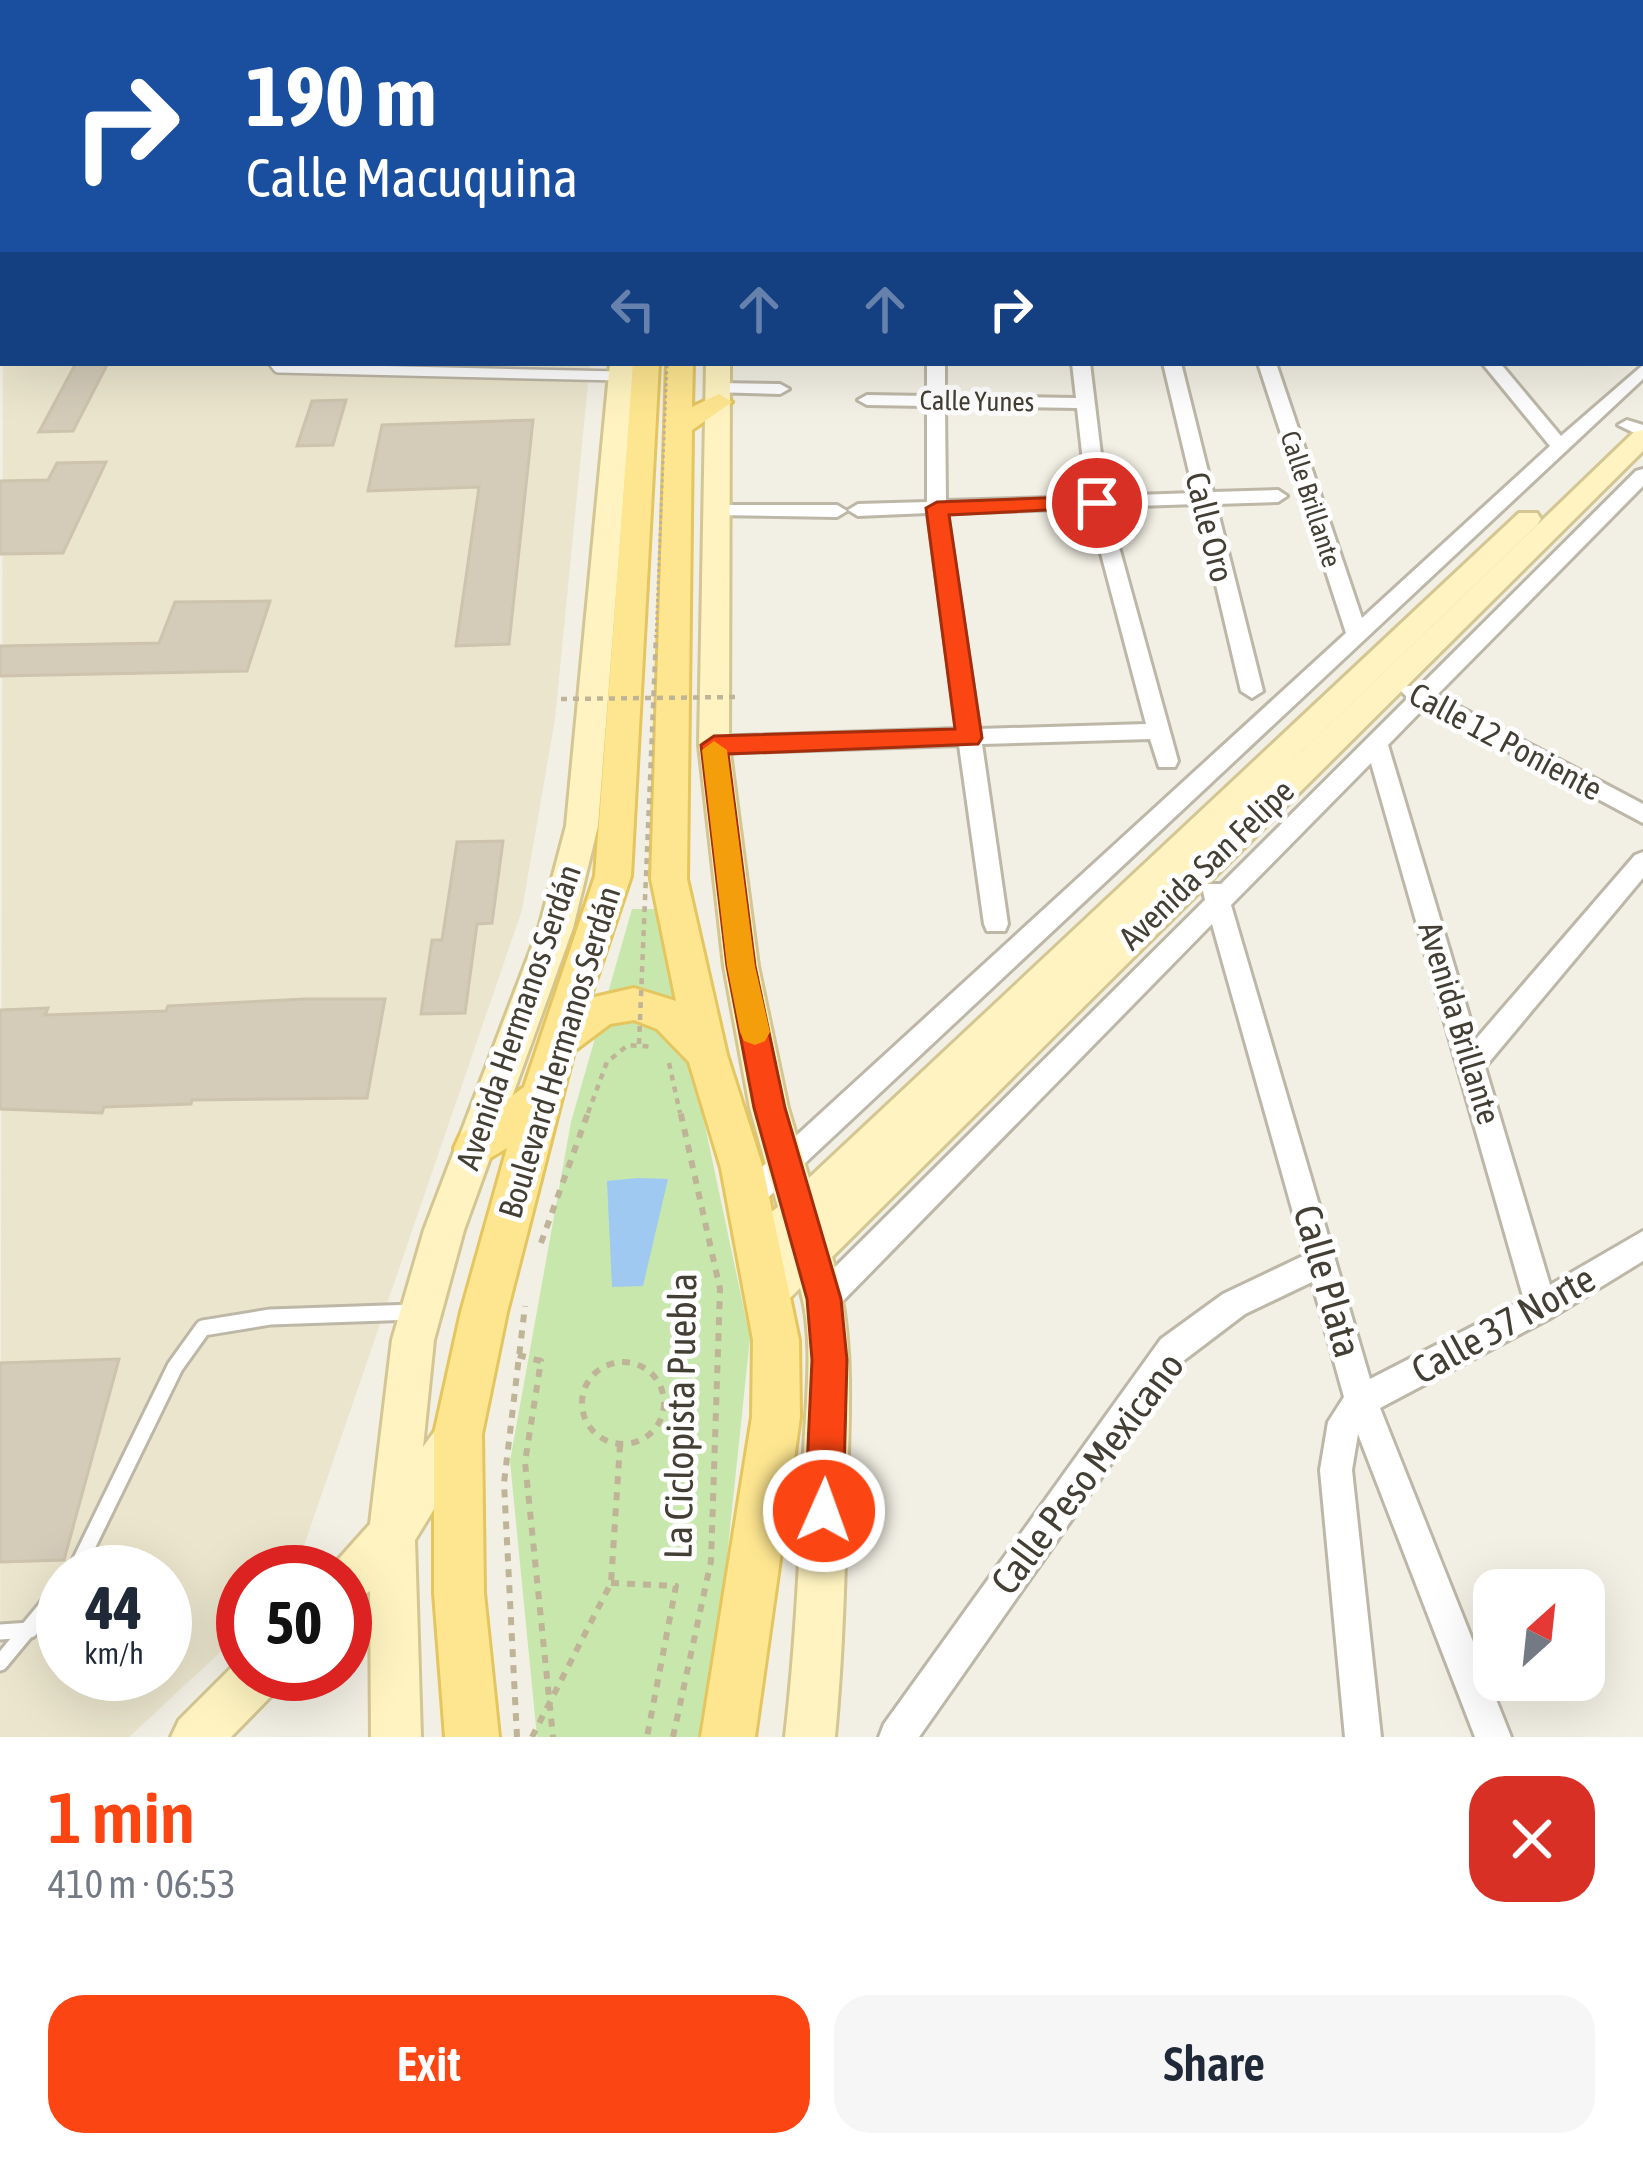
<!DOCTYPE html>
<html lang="en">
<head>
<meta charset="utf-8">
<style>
  :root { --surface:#fff; --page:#f6f6f7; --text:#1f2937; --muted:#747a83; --accent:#fb4512 }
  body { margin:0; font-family:"Asap Condensed",sans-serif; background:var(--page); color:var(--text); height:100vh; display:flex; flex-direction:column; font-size:45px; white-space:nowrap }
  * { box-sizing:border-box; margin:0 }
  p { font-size:39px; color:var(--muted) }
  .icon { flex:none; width:66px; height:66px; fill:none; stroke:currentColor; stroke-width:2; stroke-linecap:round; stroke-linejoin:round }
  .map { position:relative; height:1737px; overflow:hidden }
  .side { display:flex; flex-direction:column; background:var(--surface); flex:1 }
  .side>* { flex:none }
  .banner { position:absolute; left:0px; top:0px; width:1644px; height:366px; box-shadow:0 12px 48px #0002; background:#1a4fa0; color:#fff; overflow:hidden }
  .needle { width:78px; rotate:27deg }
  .buttons { position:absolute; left:1473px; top:1569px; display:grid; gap:24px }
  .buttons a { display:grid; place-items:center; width:132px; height:132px; border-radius:24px; background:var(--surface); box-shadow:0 12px 48px #0002; font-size:60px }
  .speed { position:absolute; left:36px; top:1545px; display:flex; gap:24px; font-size:60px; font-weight:700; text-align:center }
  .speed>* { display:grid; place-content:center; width:156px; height:156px; border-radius:50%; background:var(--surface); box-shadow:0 12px 48px #0002; line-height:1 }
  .speed small { font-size:30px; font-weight:400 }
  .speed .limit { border:18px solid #d22; background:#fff; color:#111 }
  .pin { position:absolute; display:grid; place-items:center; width:102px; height:102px; color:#fff; margin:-51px; border:6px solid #fff; border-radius:50%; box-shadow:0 3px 12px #0007 }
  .me { position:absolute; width:132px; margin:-66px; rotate:2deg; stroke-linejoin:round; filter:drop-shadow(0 0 9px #0008) }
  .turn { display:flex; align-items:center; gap:42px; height:252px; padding:0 48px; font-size:54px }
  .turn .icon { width:156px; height:156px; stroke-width:2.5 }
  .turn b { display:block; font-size:84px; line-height:102px }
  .lanes { display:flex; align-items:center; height:114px; padding:0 48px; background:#0003; justify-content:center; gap:60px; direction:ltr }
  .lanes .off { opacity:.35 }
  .round { display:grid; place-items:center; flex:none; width:126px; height:126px; border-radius:36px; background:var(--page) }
  .overview { display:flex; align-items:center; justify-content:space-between; height:204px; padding:0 48px }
  h1 { font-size:72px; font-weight:600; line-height:90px; color:var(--accent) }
  .action { display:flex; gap:24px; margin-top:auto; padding:24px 48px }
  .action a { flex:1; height:138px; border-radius:36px; background:var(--accent); color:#fff; font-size:48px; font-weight:600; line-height:138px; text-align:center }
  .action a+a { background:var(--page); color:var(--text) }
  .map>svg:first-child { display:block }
</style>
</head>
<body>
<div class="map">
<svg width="1643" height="1737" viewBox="0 0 1643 1737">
  <rect width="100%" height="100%" fill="#f2efe4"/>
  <path fill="#ebe5cd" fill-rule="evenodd" d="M3,316V363H590L555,719L522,910L295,1572H243V1631L129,1737H0ZM63,1572H165V1674H63Z"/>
  <path fill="#c8e7ac" d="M632,909H659L750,1338L708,1737H537L510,1461L571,1122Z"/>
  <path fill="#9fc9f0" d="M638,1178L668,1179L643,1286L612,1287L607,1181Z"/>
  <g fill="#d4cbb9" stroke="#cec3ad" stroke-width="3">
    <path d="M76,363H108L73,431L39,432Z"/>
    <path d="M346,400L333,445L297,446L312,401Z"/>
    <path d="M533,420L509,644L456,646L479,487L368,491L382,425Z"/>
    <path d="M106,462L63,553L0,554V481L48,480L57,463Z"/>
    <path d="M270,601L247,671L0,676V646L159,643L175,602Z"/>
    <path d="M503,841L492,923L477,924L465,1013L421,1014L432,940H442L457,842Z"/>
    <path d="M305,999H385L367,1098L192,1100L191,1104L104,1107L102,1113L0,1109V1010L48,1008L45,1015L166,1011L168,1006Z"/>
    <path d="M119,1359L64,1560L0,1562V1363Z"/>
  </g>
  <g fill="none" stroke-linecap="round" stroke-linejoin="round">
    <g stroke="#bdb7a7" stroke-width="14">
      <g id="service-far1">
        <path d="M0,327L3,321"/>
        <path d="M274,363L278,368L620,376"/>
      </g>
    </g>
    <g stroke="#bdb7a7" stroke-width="21">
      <g id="service">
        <path d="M75,1572L175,1367L203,1328L270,1317L414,1312"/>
        <path d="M0,1632L30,1630"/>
        <path d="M0,1663L63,1587"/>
      </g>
    </g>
    <g stroke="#bdb7a7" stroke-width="6">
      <g id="minor">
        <path d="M41,0H56L39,3Z"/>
        <path d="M1154,0H1166L1167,3H1155Z"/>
        <path d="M1175,0H1188L1190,3H1177Z"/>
        <path d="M1359,0H1372L1374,3H1361Z"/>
        <path d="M1412,0H1452L1412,3Z"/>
        <path d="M0,29L3,30V41L0,40Z"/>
        <rect x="0" y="67" width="3" height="8"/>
        <path d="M1641,76L1643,77V85L1641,84Z"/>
        <rect x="0" y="108" width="3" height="8"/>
        <path d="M0,172H3L0,185Z"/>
        <path d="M1641,264L1643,265V276L1641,275Z"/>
        <path d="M1643,287V297L1641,298V288Z"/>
        <path d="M927,363H945V396L1076,398L1072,363H1090L1106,496L1194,493L1163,363H1181L1213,492L1278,490L1287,496L1278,502L1216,504L1263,691L1252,698L1241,691L1197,504L1108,507L1178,761L1175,767H1159L1150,739L982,744L1008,924L1005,931H987L984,924L959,745L714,753L703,745L714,737L957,729L928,513L858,516L848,510L858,504L927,502V406L867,405L858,400L867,395L927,396ZM945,406L1077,408L1087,497L946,501ZM1089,508L1146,724L979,729L947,513Z"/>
        <path d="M1258,363H1276L1362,618L1550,446L1482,363H1500L1561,436L1643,365V379L758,1207L748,1211L738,1207L734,1198L738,1189L1346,633Z"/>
        <path d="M718,383L780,384L789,389L780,394L712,392V384Z"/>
        <path d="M1627,420L1643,425V437L1618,425Z"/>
        <path d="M1643,469V486L1437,695L1643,804V823L1425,707L1388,745L1476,1039L1635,855L1643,852V878L1485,1067L1550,1285L1643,1231V1261L1552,1317L1380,1408L1511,1737H1475L1358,1434L1352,1470L1381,1737H1345L1320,1470L1328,1422L1344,1397L1312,1282L1245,1314L1183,1361L919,1737H879L884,1724L1161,1339L1223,1294L1305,1255L1212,924L835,1309L824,1313L813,1309L809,1299L813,1289L1205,900L1203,891L1206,884H1221L1408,698L1401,691L1404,686H1420L1636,471ZM1371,763L1524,1300L1370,1379L1231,905Z"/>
        <path d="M717,505H837L847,511L837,517L710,515V507Z"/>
      </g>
    </g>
    <g stroke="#d3c693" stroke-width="6">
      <g id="secondary">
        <rect x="640" y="0" width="16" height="3"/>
        <rect x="709" y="0" width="16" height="3"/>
        <path d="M610,363H634L598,826L573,928L464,1230L434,1340L423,1447L442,1421L457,1414L472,1421L479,1436L415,1540L421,1737H371L370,1591L345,1607V1572H327L370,1524L392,1340L424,1230L539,928L566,826Z"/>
        <path d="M706,363H730L729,745L758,966L788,1108L809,1178L1519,513H1537L1541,519L1537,525L968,1072L1634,432L1643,430V451L832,1257C855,1333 849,1408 847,1487C845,1571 843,1653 835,1737H785C796,1642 800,1548 804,1453C806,1400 815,1340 800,1288L783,1305L769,1311L755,1305L748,1291L755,1277L779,1253L759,1264L745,1258L739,1245L745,1232L778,1207L750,1108L724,966L699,745Z"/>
        <path d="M242,1657L243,1674H283L276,1691L231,1737H171L179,1720Z"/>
      </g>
    </g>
    <g stroke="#e4c560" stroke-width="6">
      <g id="primary">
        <rect x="663" y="0" width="18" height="3"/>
        <path d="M633,363H659L631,876L590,998L634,988L676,1001L651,879L667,363H693L692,407L719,394L732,402L692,430L687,879L727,1055L763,1168L799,1340L800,1417L755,1737H701L752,1417L753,1340L721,1168L689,1062L657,1029L634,1020L610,1024L574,1051L507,1312L482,1434L484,1593L499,1737H445L434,1593V1434L461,1312L507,1148L475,1167L460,1161L454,1148L460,1135L524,1087L595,876Z"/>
      </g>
    </g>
    <g stroke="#bfb498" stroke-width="4.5" stroke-dasharray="6 6" stroke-linecap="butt">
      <path d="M669,1063L680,1113"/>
      <path d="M588,1113L607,1062L628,1045L654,1047"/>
    </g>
    <g stroke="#bfb498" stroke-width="6" stroke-dasharray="8 8" stroke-linecap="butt">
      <path d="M541,1243L589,1110"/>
      <circle cx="623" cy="1403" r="41"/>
      <path d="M611,1583L676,1586L647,1737"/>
      <path d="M517,1737L504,1483L525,1306"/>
      <path d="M532,1737L611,1583L620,1445"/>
      <path d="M673,1737L711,1561L720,1289L680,1110"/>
    </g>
    <use href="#service-far1" stroke="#fff" stroke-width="9"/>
    <use href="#service" stroke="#fff" stroke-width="15"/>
    <use href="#minor" fill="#fff" fill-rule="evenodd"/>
    <use href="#secondary" fill="#fff4c1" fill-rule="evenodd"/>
    <use href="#primary" fill="#fee690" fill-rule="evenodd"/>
    <path stroke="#bfb498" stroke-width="3" stroke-dasharray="3 3" stroke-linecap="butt" d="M656,638L667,363"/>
    <g stroke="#bfb498" stroke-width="4.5" stroke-dasharray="6 6" stroke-linecap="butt">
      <path d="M561,699L737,697"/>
      <path d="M639,1044L656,635"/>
    </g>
    <path stroke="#bfb498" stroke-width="6" stroke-dasharray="8 8" stroke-linecap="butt" d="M518,1355L541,1361L525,1462L553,1737"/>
  </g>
  <path fill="#fb4512" stroke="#a32d0c" stroke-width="3" d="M1097,496L1104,498V507L949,515L982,738L978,744L728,754L755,966L785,1108L841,1299L847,1360L843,1511L837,1524L824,1529L811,1524L805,1511L812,1360L807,1299L754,1108L727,966L701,745L714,736L955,729L926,508L937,502Z"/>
  <path fill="#f59e0b" d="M714,741L727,750L755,966L770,1032L765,1041L755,1045L744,1041L740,1032L727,966L702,750Z"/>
  <g text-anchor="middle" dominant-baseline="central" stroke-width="10" stroke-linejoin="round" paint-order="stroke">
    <g font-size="27" fill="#443f34" stroke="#fff">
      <text transform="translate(977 401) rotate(1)">Calle Yunes</text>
      <text transform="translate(1311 499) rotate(72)">Calle Brillante</text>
    </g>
    <g font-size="33" fill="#443f34" stroke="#fff">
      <text transform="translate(1210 527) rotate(76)">Calle Oro</text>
      <text transform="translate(1506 741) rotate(28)">Calle 12 Poniente</text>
      <text transform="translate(1206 864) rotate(-44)">Avenida San Felipe</text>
      <text transform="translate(518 1017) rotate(-71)">Avenida Hermanos Serdán</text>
      <text transform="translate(1460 1023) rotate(73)">Avenida Brillante</text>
      <text transform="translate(559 1052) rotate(-73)">Boulevard Hermanos Serdán</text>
    </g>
    <g font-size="39" fill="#443f34" stroke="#fff">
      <text transform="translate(1328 1281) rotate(74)">Calle Plata</text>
      <text transform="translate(1503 1324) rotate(-29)">Calle 37 Norte</text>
      <text transform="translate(680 1416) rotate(-89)">La Ciclopista Puebla</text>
      <text transform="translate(1087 1473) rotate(-53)">Calle Peso Mexicano</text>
    </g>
  </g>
</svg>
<div class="buttons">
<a><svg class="needle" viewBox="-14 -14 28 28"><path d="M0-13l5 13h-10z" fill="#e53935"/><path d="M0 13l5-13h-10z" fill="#747a83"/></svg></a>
</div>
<div class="speed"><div>44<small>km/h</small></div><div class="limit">50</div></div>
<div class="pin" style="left:1097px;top:503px;background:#d93025"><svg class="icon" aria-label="arrive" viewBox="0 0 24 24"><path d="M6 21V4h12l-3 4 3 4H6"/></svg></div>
<svg class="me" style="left:824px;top:1511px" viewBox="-20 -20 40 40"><circle r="17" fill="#fb4512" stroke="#fff" stroke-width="3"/><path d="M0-11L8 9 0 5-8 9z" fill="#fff"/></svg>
<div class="banner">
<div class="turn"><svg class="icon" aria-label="right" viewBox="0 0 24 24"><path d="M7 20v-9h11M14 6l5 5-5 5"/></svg><div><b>190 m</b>Calle Macuquina</div></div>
<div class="lanes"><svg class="icon off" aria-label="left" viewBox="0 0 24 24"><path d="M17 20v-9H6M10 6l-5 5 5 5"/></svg><svg class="icon off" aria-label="ahead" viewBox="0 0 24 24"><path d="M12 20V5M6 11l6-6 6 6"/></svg><svg class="icon off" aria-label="ahead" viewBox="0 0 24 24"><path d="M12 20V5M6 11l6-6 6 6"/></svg><svg class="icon" aria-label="right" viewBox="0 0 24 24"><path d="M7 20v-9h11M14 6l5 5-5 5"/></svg></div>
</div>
</div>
<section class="side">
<div class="overview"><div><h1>1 min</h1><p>410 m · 06:53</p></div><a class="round" style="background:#d93025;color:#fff"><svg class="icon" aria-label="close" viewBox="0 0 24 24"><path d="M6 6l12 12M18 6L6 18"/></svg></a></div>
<div class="action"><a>Exit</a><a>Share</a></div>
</section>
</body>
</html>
